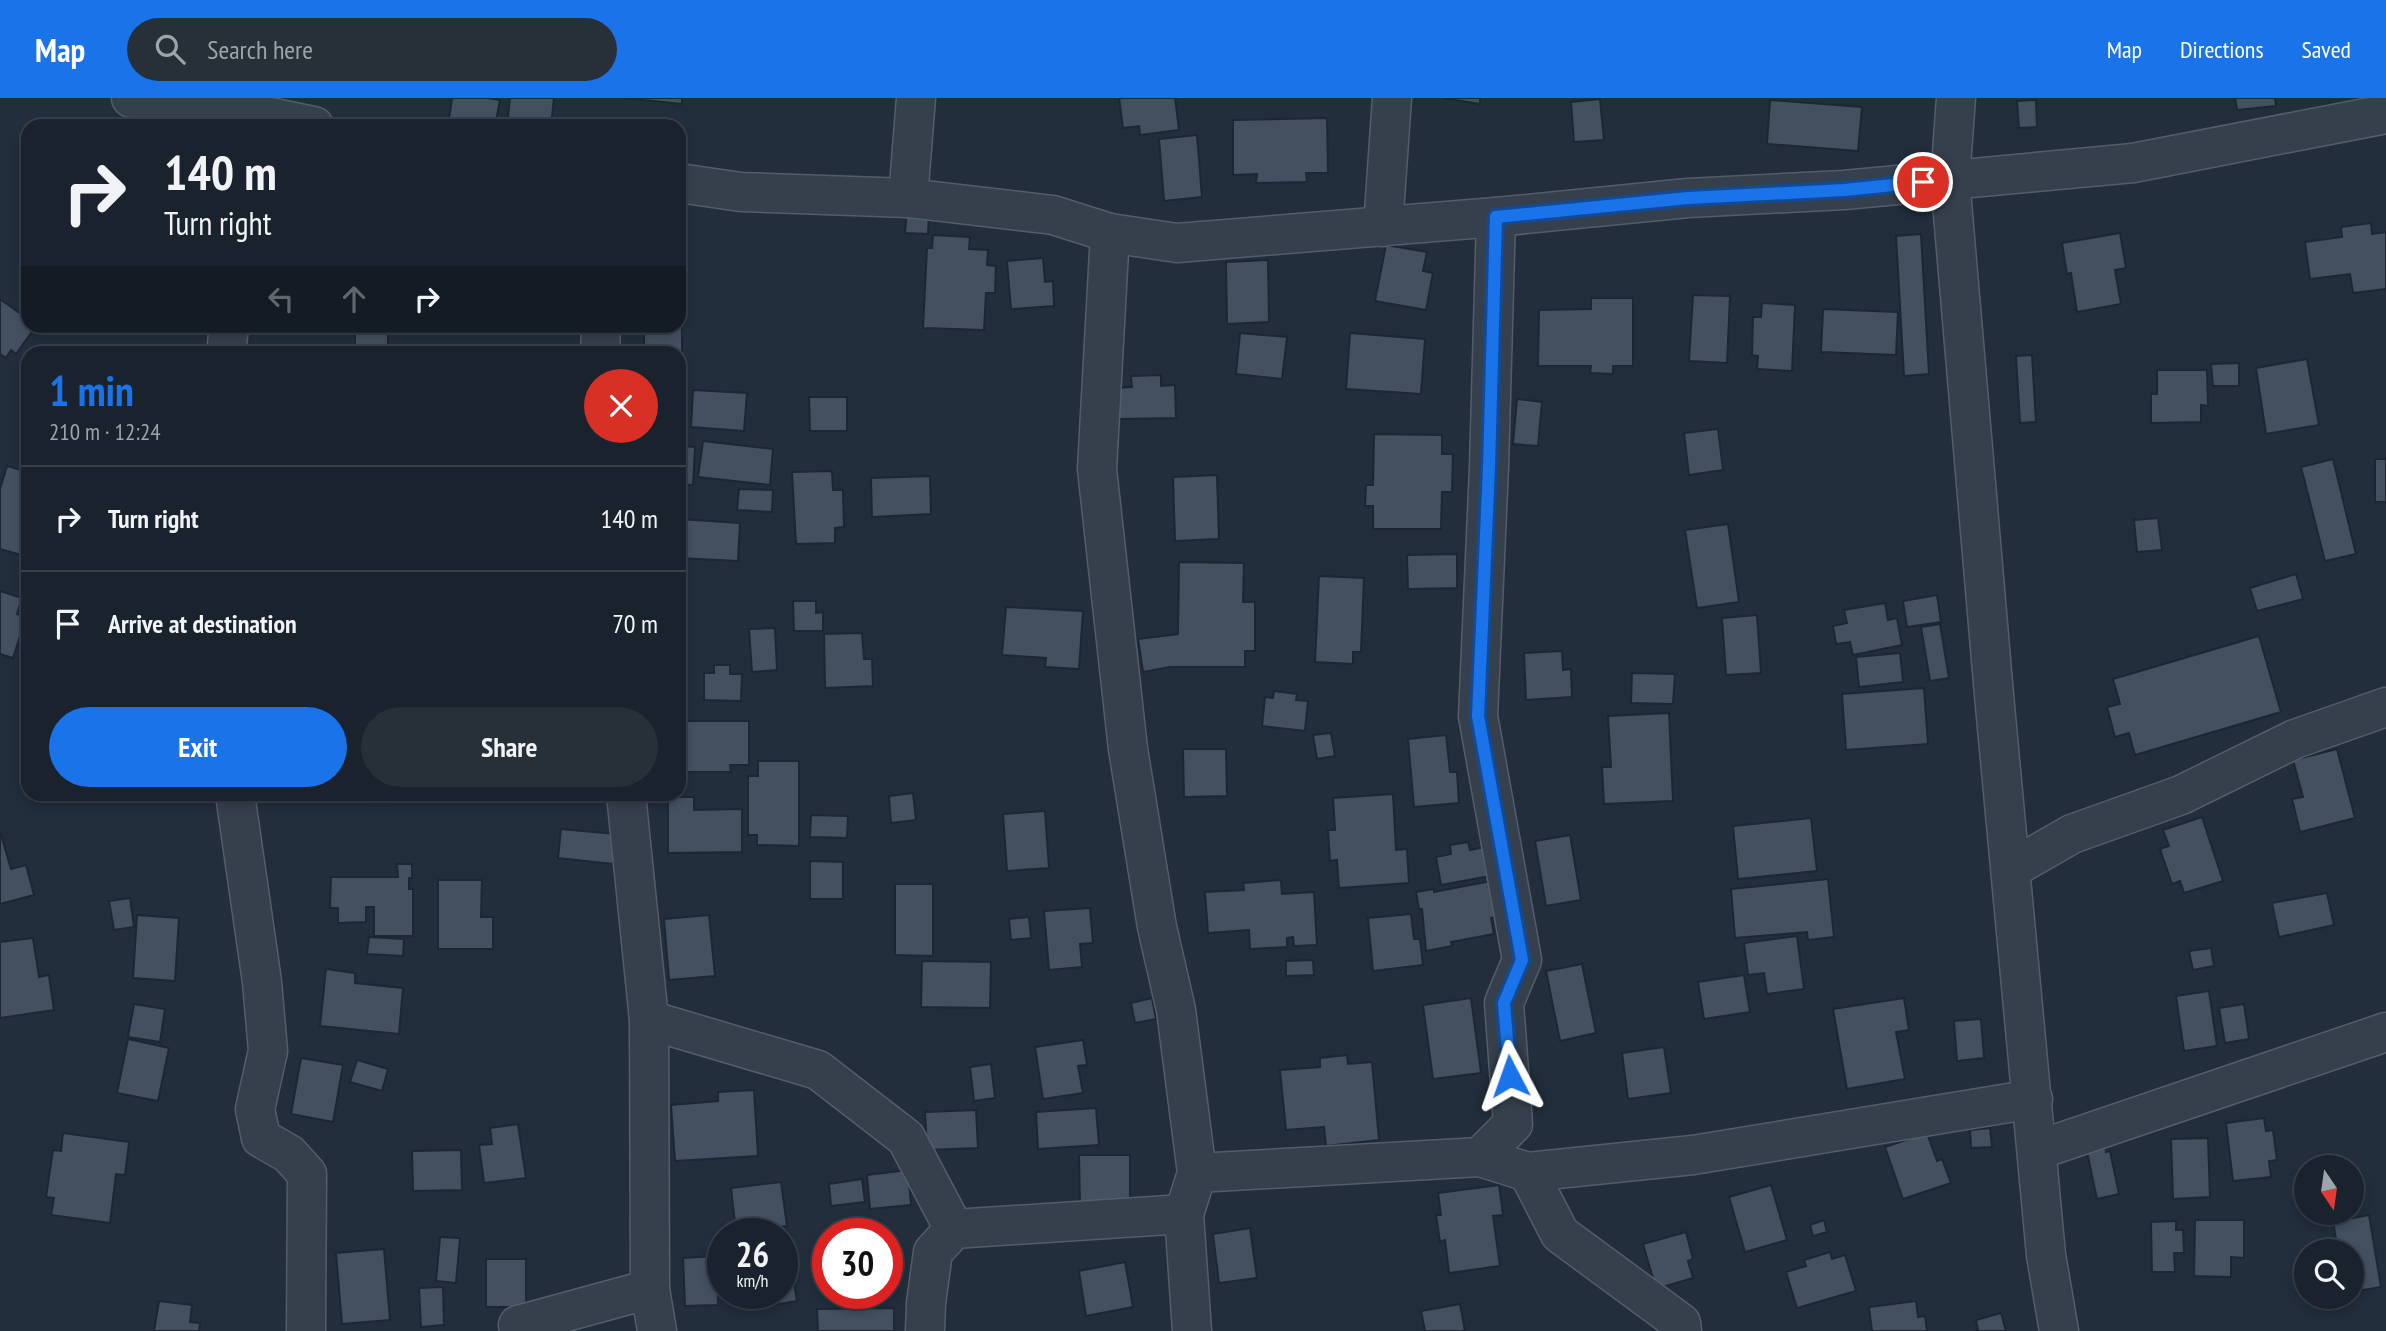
<!DOCTYPE html>
<html lang="en">
<head>
<meta charset="utf-8">
<style>
  :root { --surface:#1a222d; --page:#272f39; --text:#f1f3f6; --muted:#9fa4aa; --line:#383f49; --accent:#1a73e8 }
  body { margin:0; font-family:"PT Sans Narrow",sans-serif; background:var(--page); color:var(--text); height:100vh; display:flex; flex-direction:column; font-size:26px; white-space:nowrap }
  * { box-sizing:border-box; margin:0 }
  p { font-size:23px; color:var(--muted) }
  .icon { flex:none; width:38px; height:38px; fill:none; stroke:currentColor; stroke-width:2; stroke-linecap:round; stroke-linejoin:round }
  .map { position:relative; flex:1; overflow:hidden }
  .sheet { position:absolute; left:21px; top:248px; width:665px; height:455px; display:flex; flex-direction:column; background:var(--surface); border-radius:21px; box-shadow:0 4px 10px #0003,0 0 0 2px var(--line) }
  .sheet>* { flex:none }
  .banner { position:absolute; left:21px; top:21px; width:665px; height:214px; border-radius:21px; box-shadow:0 4px 10px #0003,0 0 0 2px var(--line); background:#1a222d; color:var(--text); overflow:hidden }
  .needle { width:46px; rotate:167deg }
  .fabs { position:absolute; left:2294px; top:1057px; display:grid; gap:14px }
  .fabs a { display:grid; place-items:center; width:70px; height:70px; border-radius:50%; background:var(--surface); box-shadow:0 4px 10px #0003,0 0 0 2px var(--line); font-size:35px }
  .speed { position:absolute; left:707px; top:1120px; display:flex; gap:14px; font-size:35px; font-weight:700; text-align:center }
  .speed>* { display:grid; place-content:center; width:91px; height:91px; border-radius:50%; background:var(--surface); box-shadow:0 4px 10px #0003,0 0 0 2px var(--line); line-height:1 }
  .speed small { font-size:18px; font-weight:400 }
  .speed .limit { border:10px solid #d22; background:#fff; color:#111 }
  .pin { position:absolute; display:grid; place-items:center; width:60px; height:60px; color:#fff; margin:-30px; border:4px solid #fff; border-radius:50%; box-shadow:0 2px 7px #0007 }
  .me { position:absolute; width:77px; margin:-38px; rotate:356deg; stroke-linejoin:round; filter:drop-shadow(0 0 5px #0008) }
  .turn { display:flex; align-items:center; gap:24px; height:147px; padding:0 28px; font-size:32px }
  .turn .icon { width:91px; height:91px; stroke-width:2.5 }
  .turn b { display:block; font-size:49px; line-height:60px }
  .lanes { display:flex; align-items:center; height:66px; padding:0 28px; background:#0003; justify-content:center; gap:35px; direction:ltr }
  .lanes .off { opacity:.35 }
  .round { display:grid; place-items:center; flex:none; width:74px; height:74px; border-radius:37px; background:var(--page) }
  .head { display:flex; align-items:center; justify-content:space-between; height:119px; padding:0 28px }
  h1 { font-size:42px; font-weight:700; line-height:52px; color:var(--accent) }
  .cta { display:flex; gap:14px; margin-top:auto; padding:14px 28px }
  .cta a { flex:1; height:80px; border-radius:42px; background:var(--accent); color:#fff; font-size:28px; font-weight:700; line-height:80px; text-align:center }
  .cta a+a { background:var(--page); color:var(--text) }
  ul { padding:0; list-style:none }
  li { display:flex; align-items:center; gap:21px; height:105px; padding:0 28px; border-top:2px solid var(--line) }
  li div { flex:1 }
  li b { display:block; font-size:26px }
  li em { font-style:normal }
  header { display:flex; align-items:center; gap:42px; box-sizing:border-box; height:98px; padding:0 35px; background:var(--accent); color:#fff }
  header strong { font-size:33px }
  nav { display:flex; gap:38px; margin-inline-start:auto; font-size:24px }
  .search { width:490px; height:63px; background:var(--page); display:flex; align-items:center; gap:18px; box-sizing:border-box; padding:0 24px; border-radius:38px; color:var(--muted); font-size:26px }
  .map>svg:first-child { display:block }
</style>
</head>
<body>
<header>
<strong>Map</strong>
<div class="search"><svg class="icon" aria-label="search" viewBox="0 0 24 24"><circle cx="10" cy="10" r="6"/><path d="M15 15l6 6"/></svg>Search here</div>
<nav><a>Map</a><a>Directions</a><a>Saved</a></nav>
</header>
<div class="map">
<svg width="2386" height="1233" viewBox="0 0 2386 1233">
  <rect width="100%" height="100%" fill="#222e3c"/>
  <g fill="#435060" stroke="#1d2733" stroke-width="2">
    <path d="M452,0H488L500,2L495,28L449,21Z"/>
    <path d="M510,0H554L551,28H507Z"/>
    <path d="M624,0H682V6Z"/>
    <path d="M1119,0H1175L1179,32L1140,37L1139,28L1123,30Z"/>
    <path d="M1443,0H1480V6Z"/>
    <path d="M2235,0H2275L2276,8L2237,12Z"/>
    <path d="M1600,1L1604,42L1574,44L1571,4Z"/>
    <path d="M1770,2L1862,9L1858,53L1767,46Z"/>
    <path d="M2036,2L2037,29L2019,30L2017,3Z"/>
    <path d="M1327,20L1328,75H1306L1307,84L1256,85L1257,76L1233,77V22Z"/>
    <path d="M1197,37L1202,99L1164,103L1159,41Z"/>
    <path d="M907,111L929,113L928,136L905,135Z"/>
    <path d="M2371,125L2372,136L2386,134V191L2353,195L2350,176L2310,181L2305,144L2342,139L2341,129Z"/>
    <path d="M2120,135L2126,170L2115,172L2121,206L2077,214L2071,175L2067,176L2062,145Z"/>
    <path d="M1921,136L1929,276L1904,278L1896,138Z"/>
    <path d="M933,137L970,139L969,151L988,152L987,167L996,168L995,195H986L984,232L923,230L927,150H932Z"/>
    <path d="M1386,147L1427,154L1423,173L1433,175L1426,212L1375,203Z"/>
    <path d="M1043,160L1045,184L1053,183L1054,208L1011,211L1007,163Z"/>
    <path d="M1268,162L1269,224L1227,226L1226,164Z"/>
    <path d="M1693,197L1730,198L1727,265L1689,263Z"/>
    <path d="M1591,200H1633V268H1613V276L1590,275L1591,268H1538L1539,212L1591,211Z"/>
    <path d="M0,201L28,221V228H36L16,256L11,252L6,260L0,256Z"/>
    <path d="M1762,205L1795,207L1792,273L1757,271L1758,258L1752,257L1753,219H1761Z"/>
    <path d="M1823,211L1898,214L1896,257L1821,254Z"/>
    <path d="M679,223H682V287H679V256H644V228H679Z"/>
    <rect x="355" y="228" width="33" height="28"/>
    <path d="M1240,235L1287,239L1282,281L1236,276Z"/>
    <path d="M1350,235L1425,241L1421,296L1346,291Z"/>
    <path d="M2032,257L2036,324L2020,325L2016,258Z"/>
    <path d="M2307,261L2319,327L2266,336L2256,270Z"/>
    <path d="M2239,265V288H2213L2211,266Z"/>
    <path d="M2157,272H2207L2208,308L2201,307V324L2151,325V296H2157Z"/>
    <path d="M1161,277V288L1175,287L1176,320L1119,321L1117,290L1132,289L1131,278Z"/>
    <path d="M693,292L747,295L744,333L691,329Z"/>
    <path d="M809,299H847V333H810Z"/>
    <path d="M1517,301L1542,304L1538,348L1513,346Z"/>
    <path d="M1718,331L1723,372L1689,377L1684,335Z"/>
    <path d="M1374,336L1442,337V356H1453L1452,394H1442L1441,431H1373V408H1365L1366,387H1373Z"/>
    <path d="M703,343L773,351L770,387L698,379Z"/>
    <path d="M679,348L695,349L693,387L679,386Z"/>
    <path d="M2333,361L2356,456L2325,463L2301,369Z"/>
    <rect x="2375" y="361" width="11" height="43"/>
    <path d="M7,368L28,374V434L21,457L0,451V391Z"/>
    <path d="M832,373L833,392H843L844,429L835,430V445L796,446L792,374Z"/>
    <path d="M1217,377L1219,441L1175,443L1173,379Z"/>
    <path d="M930,378L931,416L872,419L871,380Z"/>
    <path d="M739,391L773,392L772,414L737,412Z"/>
    <path d="M2158,420L2162,452L2137,454L2134,422Z"/>
    <path d="M679,421L740,425L738,463L679,460Z"/>
    <path d="M1728,426L1739,504L1697,510L1685,432Z"/>
    <path d="M1457,456V490L1408,491L1407,457Z"/>
    <path d="M1179,464L1244,465L1243,504H1255V553H1245V569H1170L1143,574L1138,541L1178,536Z"/>
    <path d="M2296,476L2303,501L2257,513L2250,490Z"/>
    <path d="M1319,478L1364,480L1361,554H1353V566L1315,564Z"/>
    <path d="M0,493L22,500L17,516L26,519L13,560L0,556Z"/>
    <path d="M1937,497L1941,524L1907,529L1903,503Z"/>
    <path d="M793,503H816V515L823,514V533H794Z"/>
    <path d="M1885,505L1888,522L1897,520L1902,547L1853,557L1850,544L1836,546L1833,528L1847,525L1844,512Z"/>
    <path d="M1006,509L1083,513L1079,571L1045,569L1046,560L1002,557Z"/>
    <path d="M1757,517L1761,575L1726,577L1722,520Z"/>
    <path d="M1940,526L1949,580L1930,583L1921,529Z"/>
    <path d="M775,530L777,572L752,574L749,531Z"/>
    <path d="M862,535L864,561H872L873,588L825,590L824,536Z"/>
    <path d="M2259,538L2281,614L2135,657L2129,635L2115,639L2107,609L2120,606L2113,581Z"/>
    <path d="M1562,553L1563,572L1571,571L1572,599L1526,602L1524,555Z"/>
    <path d="M1900,555L1903,584L1859,589L1856,559Z"/>
    <path d="M714,567H730V576H742L741,603L704,602V575H714Z"/>
    <path d="M1632,575L1675,576L1673,606L1631,605Z"/>
    <path d="M1924,590L1928,646L1846,652L1842,596Z"/>
    <path d="M1274,593L1297,596L1296,602L1308,603L1305,633L1262,628L1265,599L1273,600Z"/>
    <path d="M1669,615L1673,703L1604,706L1602,669H1611L1608,618Z"/>
    <path d="M679,623H749V667H730L731,674H684L683,667H679Z"/>
    <path d="M1331,635L1335,658L1317,661L1313,637Z"/>
    <path d="M1446,637L1450,674H1457L1459,705L1414,709L1408,641Z"/>
    <path d="M1183,651H1226L1227,698L1184,699Z"/>
    <path d="M2337,651L2355,720L2300,734L2292,701L2303,699L2293,662Z"/>
    <path d="M758,663H799V748L757,747V737H748V678H758Z"/>
    <path d="M913,695L916,722L891,725L889,698Z"/>
    <path d="M374,696H412V703L374,705Z"/>
    <path d="M1393,696L1396,752L1407,751L1409,785L1339,790L1337,762L1330,763L1328,732H1335L1333,700Z"/>
    <path d="M668,699H694V712L742,711V754L668,755Z"/>
    <path d="M1045,713L1049,770L1007,773L1003,716Z"/>
    <path d="M811,717L848,718L847,740L810,739Z"/>
    <path d="M2202,719L2223,783L2184,795L2180,783L2172,786L2160,751L2169,748L2163,732Z"/>
    <path d="M1811,720L1817,773L1738,781L1733,728Z"/>
    <path d="M561,731L616,736L613,766L558,760Z"/>
    <path d="M0,733L11,771L26,767L34,797L0,806Z"/>
    <path d="M1570,737L1581,802L1546,808L1535,743Z"/>
    <path d="M1468,744L1470,752L1485,749L1490,778L1441,787L1436,759L1451,756L1450,747Z"/>
    <path d="M810,763L843,764V801H810Z"/>
    <path d="M397,766H412V780H409V791H413V838H374V809H366V824L338,825V810H330L331,779H398Z"/>
    <path d="M1828,781L1834,839L1808,842L1807,834L1735,840L1731,791Z"/>
    <path d="M438,782H482L481,819H493V851H438Z"/>
    <path d="M1281,782L1282,796L1314,794L1317,847L1294,848L1293,839L1287,840V849L1250,851L1249,832L1208,835L1205,794L1244,792L1243,785Z"/>
    <path d="M1491,783L1498,818L1491,820L1494,836L1451,844L1452,848L1426,853L1422,811H1419L1416,794L1434,791V794Z"/>
    <path d="M895,786H933V858L895,857Z"/>
    <path d="M2327,795L2334,827L2279,839L2272,805Z"/>
    <path d="M130,800L134,829L114,832L109,803Z"/>
    <path d="M1090,810L1093,845L1080,846L1082,869L1049,872L1044,813Z"/>
    <path d="M1411,816L1414,841H1420L1423,867L1373,873L1368,820Z"/>
    <path d="M137,817L179,820L175,883L133,880Z"/>
    <path d="M709,817L715,878L669,882L664,821Z"/>
    <path d="M1029,819L1031,840L1011,842L1009,821Z"/>
    <path d="M1797,838L1804,891L1767,896L1764,875L1748,877L1744,845Z"/>
    <path d="M369,839L404,841L403,858L367,856Z"/>
    <path d="M33,840L39,879L49,877L54,912L0,920V844Z"/>
    <path d="M2211,850L2214,868L2193,872L2189,853Z"/>
    <path d="M1313,862L1314,877L1286,878V863Z"/>
    <path d="M922,863L991,864L990,910L921,909Z"/>
    <path d="M1582,866L1596,935L1560,943L1546,873Z"/>
    <path d="M326,871L355,875V885L403,890L399,936L320,928Z"/>
    <path d="M1744,877L1750,914L1704,921L1698,884Z"/>
    <path d="M2209,893L2217,948L2184,953L2176,898Z"/>
    <path d="M1152,900L1156,921L1135,925L1131,905Z"/>
    <path d="M1471,900L1481,975L1433,981L1423,907Z"/>
    <path d="M1904,900L1909,932L1896,934L1905,981L1847,991L1833,911Z"/>
    <path d="M134,906L165,911L160,944L128,939Z"/>
    <path d="M2244,906L2249,941L2225,945L2219,910Z"/>
    <path d="M1981,921L1984,960L1957,963L1954,923Z"/>
    <path d="M128,941L169,950L158,1003L117,995Z"/>
    <path d="M1083,942L1087,967L1078,968L1083,995L1043,1001L1035,949Z"/>
    <path d="M1664,949L1671,995L1628,1001L1622,955Z"/>
    <path d="M1347,957L1348,966L1372,964L1379,1042L1326,1048L1324,1029L1286,1032L1280,972L1320,969V960Z"/>
    <path d="M301,960L343,967L333,1024L291,1016Z"/>
    <path d="M357,962L388,971L382,993L350,984Z"/>
    <path d="M991,966L995,1000L974,1003L970,969Z"/>
    <path d="M754,992L758,1058L675,1063L671,1007L718,1003V994Z"/>
    <path d="M1096,1010L1099,1047L1038,1051L1036,1014Z"/>
    <path d="M976,1012L978,1050L927,1052L925,1014Z"/>
    <path d="M2264,1020L2266,1033L2273,1032L2277,1062L2269,1063L2271,1079L2233,1083L2226,1025Z"/>
    <path d="M518,1026L526,1080L484,1085L479,1047L492,1046L490,1030Z"/>
    <path d="M1990,1030L1992,1049L1971,1050L1970,1032Z"/>
    <path d="M63,1035L129,1044L125,1077L116,1076L110,1125L51,1117L54,1100L46,1099L53,1052L61,1053Z"/>
    <path d="M1927,1035L1937,1063L1942,1061L1951,1085L1903,1101L1885,1049Z"/>
    <path d="M2208,1040L2210,1099L2173,1101L2171,1041Z"/>
    <path d="M2105,1044L2106,1054L2110,1053L2119,1096L2097,1101L2086,1049Z"/>
    <path d="M461,1052L462,1092L413,1093L412,1053Z"/>
    <path d="M1079,1057H1130V1107H1080Z"/>
    <path d="M908,1072L911,1107L870,1111L867,1077Z"/>
    <path d="M862,1081L865,1104L831,1108L829,1086Z"/>
    <path d="M781,1084L787,1128L736,1134L731,1090Z"/>
    <path d="M1499,1087L1503,1117L1493,1118L1500,1168L1449,1175L1445,1142L1440,1144L1436,1117H1441L1438,1095Z"/>
    <path d="M1771,1087L1787,1142L1745,1154L1729,1099Z"/>
    <path d="M2369,1117L2381,1189L2352,1194V1153H2338L2333,1124Z"/>
    <path d="M1824,1122L1827,1134L1813,1138L1810,1127Z"/>
    <path d="M2195,1122H2244V1160L2231,1159V1179L2194,1178Z"/>
    <path d="M880,1123V1136H846L845,1124Z"/>
    <path d="M2176,1123V1132H2183L2184,1155H2174L2175,1174H2152L2151,1124Z"/>
    <path d="M1250,1130L1257,1180L1219,1185L1213,1136Z"/>
    <path d="M1686,1134L1693,1161L1688,1163L1693,1180L1656,1191L1643,1146Z"/>
    <path d="M440,1139L460,1140L456,1185L436,1183Z"/>
    <path d="M384,1151L390,1222L342,1226L336,1155Z"/>
    <path d="M1830,1154L1832,1161L1845,1157L1856,1193L1797,1210L1786,1174L1806,1168L1804,1162Z"/>
    <path d="M717,1158L718,1207L685,1208L683,1160Z"/>
    <rect x="486" y="1161" width="40" height="48"/>
    <path d="M790,1163L797,1203L748,1211L745,1195H782V1165Z"/>
    <path d="M1125,1164L1133,1209L1086,1218L1079,1173Z"/>
    <path d="M443,1189L444,1227L421,1229L419,1190Z"/>
    <rect x="847" y="1195" width="34" height="7"/>
    <path d="M159,1203L192,1207L190,1224L200,1225L199,1233H154Z"/>
    <path d="M1916,1203L1918,1219L1925,1218L1927,1233H1872L1869,1209Z"/>
    <path d="M1460,1206L1465,1233H1425L1421,1213Z"/>
    <path d="M894,1210V1233H818L817,1211Z"/>
    <path d="M2001,1215L2006,1233H1973L1978,1232L1976,1222Z"/>
  </g>
  <g fill="none" stroke-linecap="round" stroke-linejoin="round">
    <g stroke="#545d6a" stroke-width="41">
      <g id="minor">
        <path d="M131,0L250,15L314,28"/>
        <path d="M679,85L741,94L908,100L1053,117L1110,135L1177,145L1496,119L1688,100L1844,92L2133,65L2386,16"/>
        <path d="M908,100L916,0"/>
        <path d="M1383,129L1392,0"/>
        <path d="M1110,135L1097,371L1128,651L1157,829L1176,912L1197,1075L1184,1116L1192,1233"/>
        <path d="M226,256L229,228"/>
        <path d="M600,256L601,228"/>
        <path d="M235,696L262,884L268,953L255,1011L261,1040L289,1056L307,1076L306,1233"/>
        <path d="M626,696L649,922L650,1191L657,1233"/>
        <path d="M2011,771L2072,736L2181,697L2295,641L2386,609"/>
        <path d="M649,922L818,972L906,1040L954,1131"/>
        <path d="M2038,1052L2386,934"/>
        <path d="M1480,1059L1528,1074L1693,1057L2033,1001"/>
        <path d="M1528,1074L1560,1136L1681,1225L1682,1233"/>
        <path d="M1197,1075L1480,1059L1513,1026L1504,905L1522,862L1478,618L1489,369L1496,119"/>
        <path d="M519,1233L518,1227L650,1191"/>
        <path d="M925,1233L926,1205L933,1154L954,1131L1184,1116"/>
      </g>
    </g>
    <g stroke="#545d6a" stroke-width="41">
      <path id="tertiary" d="M1956,0L1950,81L1994,597L2046,1157L2059,1233"/>
    </g>
    <use href="#minor" stroke="#36404c" stroke-width="38"/>
    <use href="#tertiary" stroke="#36404c" stroke-width="38"/>
  </g>
  <g fill="none" stroke-linecap="round" stroke-linejoin="round">
    <g stroke="#114b97" stroke-width="18">
      <path id="route" d="M1510,978L1504,905L1522,862L1478,618L1489,369L1496,119L1688,100L1844,92L1923,84"/>
    </g>
    <use href="#route" stroke="#1a73e8" stroke-width="12"/>
  </g>
</svg>
<div class="fabs">
<a><svg class="needle" viewBox="-14 -14 28 28"><path d="M0-13l5 13h-10z" fill="#e53935"/><path d="M0 13l5-13h-10z" fill="#9fa4aa"/></svg></a>
<a><svg class="icon" aria-label="search" viewBox="0 0 24 24"><circle cx="10" cy="10" r="6"/><path d="M15 15l6 6"/></svg></a>
</div>
<div class="speed"><div>26<small>km/h</small></div><div class="limit">30</div></div>
<div class="pin" style="left:1923px;top:84px;background:#d93025"><svg class="icon" aria-label="arrive" viewBox="0 0 24 24"><path d="M6 21V4h12l-3 4 3 4H6"/></svg></div>
<svg class="me" style="left:1510px;top:978px" viewBox="-20 -20 40 40"><path d="M0-17L14 15 0 8-14 15z" fill="#1a73e8" stroke="#fff" stroke-width="4"/></svg>
<div class="banner">
<div class="turn"><svg class="icon" aria-label="right" viewBox="0 0 24 24"><path d="M7 20v-9h11M14 6l5 5-5 5"/></svg><div><b>140 m</b>Turn right</div></div>
<div class="lanes"><svg class="icon off" aria-label="left" viewBox="0 0 24 24"><path d="M17 20v-9H6M10 6l-5 5 5 5"/></svg><svg class="icon off" aria-label="ahead" viewBox="0 0 24 24"><path d="M12 20V5M6 11l6-6 6 6"/></svg><svg class="icon" aria-label="right" viewBox="0 0 24 24"><path d="M7 20v-9h11M14 6l5 5-5 5"/></svg></div>
</div>
<section class="sheet">
<div class="head"><div><h1>1 min</h1><p>210 m · 12:24</p></div><a class="round" style="background:#d93025;color:#fff"><svg class="icon" aria-label="close" viewBox="0 0 24 24"><path d="M6 6l12 12M18 6L6 18"/></svg></a></div>
<ul>
<li><svg class="icon" aria-label="right" viewBox="0 0 24 24"><path d="M7 20v-9h11M14 6l5 5-5 5"/></svg><div><b>Turn right</b></div><em>140 m</em></li>
<li><svg class="icon" aria-label="arrive" viewBox="0 0 24 24"><path d="M6 21V4h12l-3 4 3 4H6"/></svg><div><b>Arrive at destination</b></div><em>70 m</em></li>
</ul>
<div class="cta"><a>Exit</a><a>Share</a></div>
</section>
</div>
</body>
</html>
